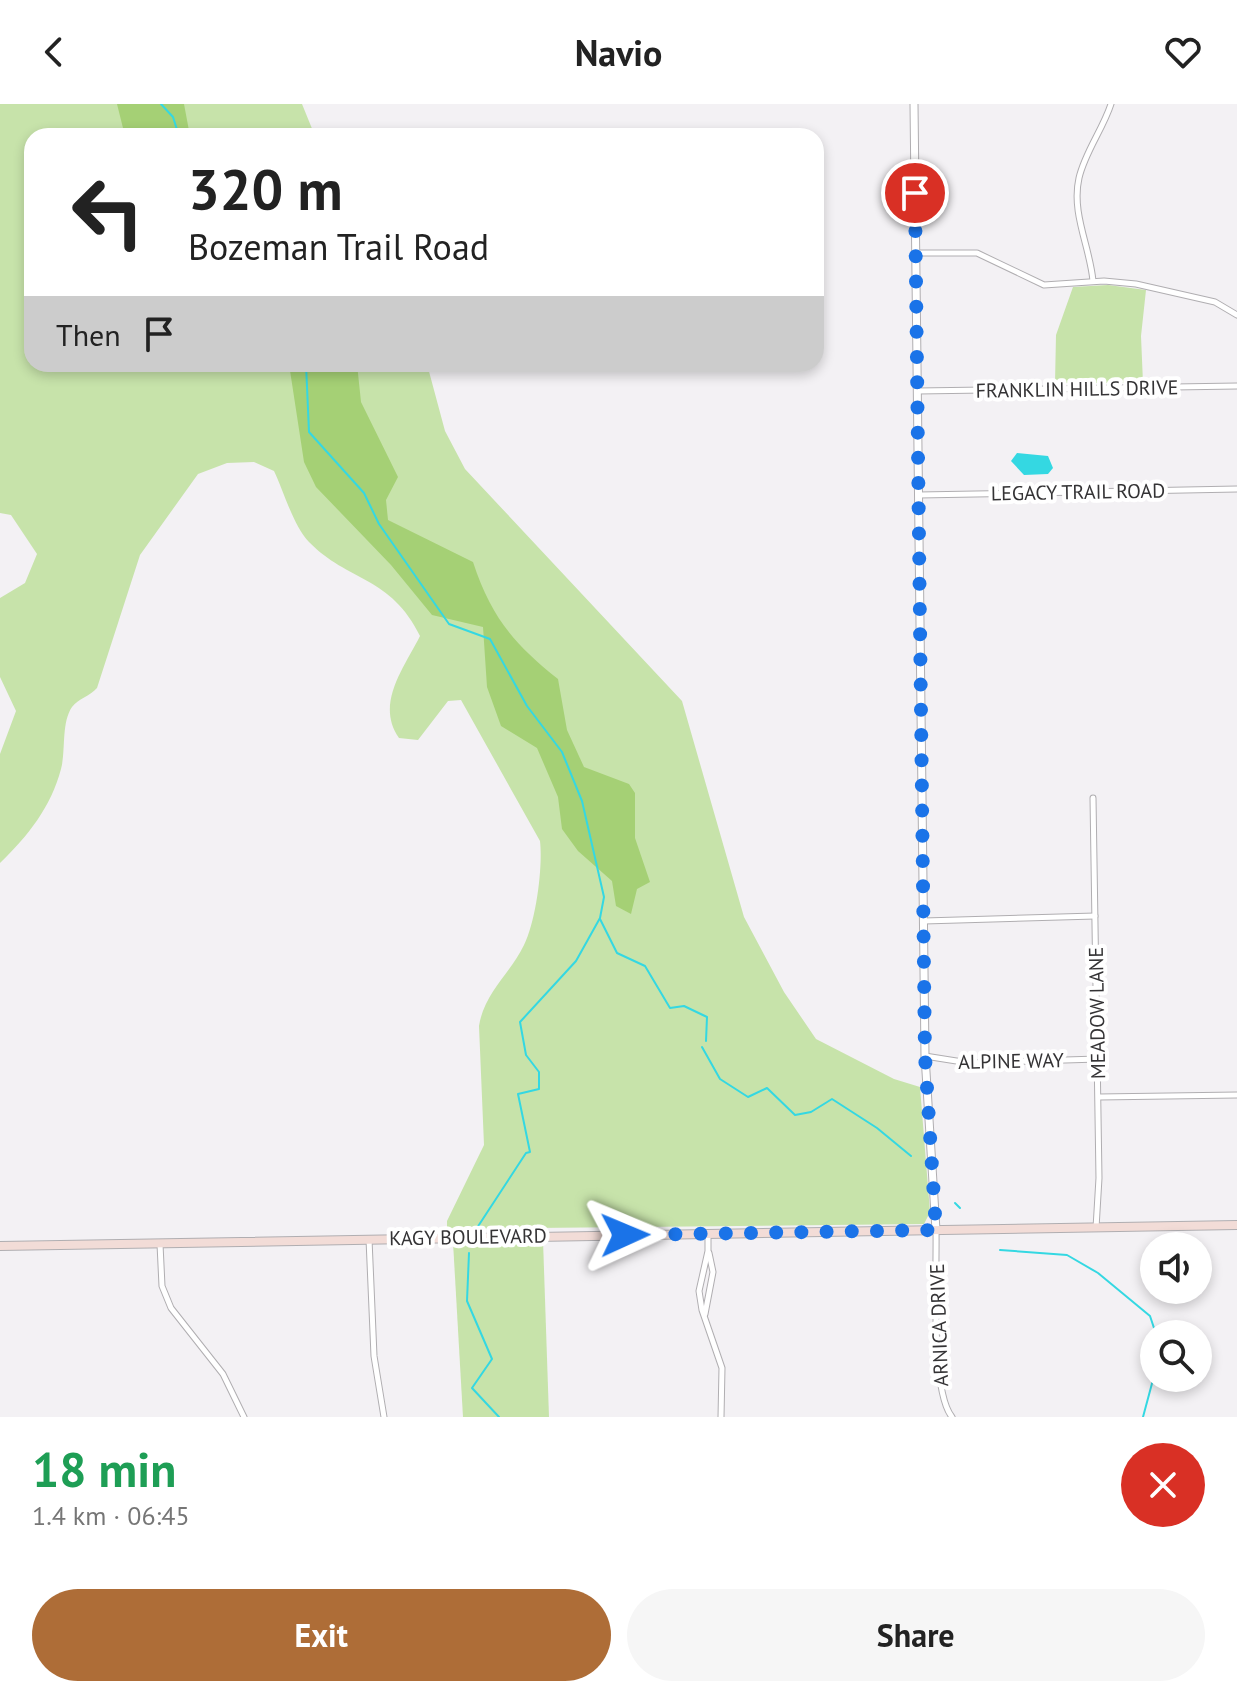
<!DOCTYPE html>
<html lang="en">
<head>
<meta charset="utf-8">
<style>
  :root { --surface:#fff; --page:#f6f6f6; --text:#222; --muted:#767676; --accent:#ae6d37 }
  body { margin:0; font-family:"PT Sans",sans-serif; background:var(--page); color:var(--text); height:100vh; display:flex; flex-direction:column; font-size:30px; white-space:nowrap }
  * { box-sizing:border-box; margin:0 }
  p { font-size:26px; color:var(--muted) }
  .icon { flex:none; width:44px; height:44px; fill:none; stroke:currentColor; stroke-width:2; stroke-linecap:round; stroke-linejoin:round }
  .map { position:relative; height:1313px; overflow:hidden }
  .drawer { display:flex; flex-direction:column; background:var(--surface); flex:1 }
  .drawer>* { flex:none }
  .top-card { position:absolute; left:24px; top:24px; width:800px; height:244px; border-radius:24px; box-shadow:0 4px 12px #0003; background:#fff; color:var(--text); overflow:hidden }
  .buttons { position:absolute; left:1140px; top:1128px; display:grid; gap:16px }
  .buttons a { display:grid; place-items:center; width:72px; height:72px; border-radius:50%; background:var(--surface); box-shadow:0 4px 12px #0003; font-size:40px }
  .pin { position:absolute; display:grid; place-items:center; width:68px; height:68px; color:#fff; margin:-34px; border:4px solid #fff; border-radius:50%; box-shadow:0 2px 8px #0007 }
  .me { position:absolute; width:88px; margin:-44px; rotate:89deg; stroke-linejoin:round; filter:drop-shadow(0 0 6px #0008) }
  .turn { display:flex; align-items:center; gap:28px; height:168px; padding:0 32px; font-size:36px }
  .turn .icon { width:104px; height:104px; stroke-width:2.5 }
  .turn b { display:block; font-size:56px; line-height:68px }
  .then { display:flex; align-items:center; height:76px; padding:0 32px; background:#0003; gap:16px; font-size:30px }
  .round { display:grid; place-items:center; flex:none; width:84px; height:84px; border-radius:42px; background:var(--page) }
  .head { display:flex; align-items:center; justify-content:space-between; height:136px; padding:0 32px }
  h1 { font-size:48px; font-weight:600; line-height:60px; color:#1e9e55 }
  .button { display:flex; gap:16px; margin-top:auto; padding:16px 32px }
  .button a { flex:1; height:92px; border-radius:48px; background:var(--accent); color:#fff; font-size:32px; font-weight:600; line-height:92px; text-align:center }
  .button a+a { background:var(--page); color:var(--text) }
  header { display:flex; justify-content:space-between; align-items:center; height:104px; padding:0 32px; background:var(--surface); font-size:36px; font-weight:600 }
  .map>svg:first-child { display:block }
</style>
</head>
<body>
<header><svg class="icon" aria-label="back" viewBox="0 0 24 24"><path d="M15 5l-7 7 7 7"/></svg>Navio<svg class="icon" aria-label="heart" viewBox="0 0 24 24"><path d="M12 20l-8-8c-3-5 5-10 8-4 3-6 11-1 8 4z"/></svg></header>
<div class="map">
<svg width="1237" height="1313" viewBox="0 0 1237 1313">
  <rect width="100%" height="100%" fill="#f3f1f4"/>
  <g fill="#c7e3aa">
    <path d="M0,0H302L315,32H32V260H427L445,327L465,365L682,597L744,813L784,888L816,935L894,975L920,983L930,1108L924,1120L447,1125V1117L484,1041L479,922C484,889 510,870 524,841C536,817 543,763 540,737L461,596L448,597L418,636L399,634C375,600 404,564 420,532C391,472 348,478 309,438C293,421 284,388 274,367L254,358L227,359L198,370L140,451L97,584C90,592 78,595 72,603C61,619 66,647 61,665C51,703 28,732 0,759V650L16,607L0,573V494L25,479L37,450L11,411L0,409Z"/>
    <path d="M1108,181L1146,186L1141,232L1143,279H1055L1056,231L1073,183Z"/>
    <path d="M543,1136L549,1313H463L453,1138Z"/>
  </g>
  <g fill="#a5d075">
    <path d="M117,0H184L190,32H125Z"/>
    <path d="M289,260H357L361,298L398,373L386,396L388,416L473,458C491,513 514,540 558,575L567,626L584,663L629,680L635,689V734L650,778L637,785L631,810L616,802L612,777L578,747L562,725L558,693L537,644L501,622L487,583L483,523L432,511L391,461L316,383L304,358Z"/>
  </g>
  <path fill="#34d8e2" d="M1017,349L1048,352L1053,364L1048,370L1024,371L1011,357Z"/>
  <g fill="none" stroke-linecap="round" stroke-linejoin="round">
    <g stroke="#34d8e2" stroke-width="2">
      <path d="M161,0L173,13L179,32"/>
      <path d="M306,260L309,328L364,389L379,420L449,520L490,535L527,602L562,648L582,697L604,793L600,814L576,857L520,918L526,951L539,968V985L518,990L530,1048L526,1049L473,1130"/>
      <path d="M600,815L617,849L645,862L670,904L684,902L707,913L706,937"/>
      <path d="M702,943L720,975L748,993L767,984L795,1011L811,1008L832,995L877,1024L911,1052"/>
      <path d="M955,1099L960,1104"/>
      <path d="M1000,1146L1067,1151L1098,1169L1150,1212L1156,1230"/>
      <path d="M469,1149L467,1197L492,1255L472,1284L499,1313"/>
      <path d="M1143,1313L1154,1272"/>
    </g>
    <g stroke="#b0aeb1" stroke-width="7">
      <g id="minor">
        <path d="M916,149H977L1044,181L1104,177L1136,180L1215,198L1237,211"/>
        <path d="M1093,177C1090,143 1071,109 1079,74C1085,48 1103,25 1111,0"/>
        <path d="M918,287L1237,282"/>
        <path d="M919,391L1237,385"/>
        <path d="M1093,694L1099,1074L1096,1124"/>
        <path d="M924,817L1095,812"/>
        <path d="M925,952L969,959L1098,955"/>
        <path d="M1099,993L1237,991"/>
        <path d="M936,1126C937,1165 930,1286 952,1313"/>
        <path d="M708,1129V1147L699,1187L702,1206L722,1264L721,1313"/>
        <path d="M369,1135L374,1252L384,1313"/>
        <path d="M160,1140L162,1182L171,1204L223,1270L244,1313"/>
        <path d="M705,1210L713,1168L709,1149"/>
      </g>
    </g>
    <g stroke="#b0aeb1" stroke-width="9">
      <path id="tertiary" d="M914,0L925,952L936,1126"/>
    </g>
    <g stroke="#b0aeb1" stroke-width="10">
      <path id="secondary" d="M0,1142L1237,1121"/>
    </g>
    <use href="#minor" stroke="#fff" stroke-width="5"/>
    <use href="#tertiary" stroke="#fff" stroke-width="7"/>
    <use href="#secondary" stroke="#f2dcd7" stroke-width="8"/>
  </g>
  <g fill="none" stroke-linecap="round" stroke-linejoin="round">
    <path stroke="#1a73e8" stroke-width="14" stroke-dasharray="0 25.2" d="M625,1131L936,1126L925,952L915,89"/>
  </g>
  <g text-anchor="middle" dominant-baseline="central" stroke-width="8" stroke-linejoin="round" paint-order="stroke">
    <g font-size="20" fill="#343335" stroke="#fff">
      <text transform="translate(1077 285) rotate(-1)">FRANKLIN HILLS DRIVE</text>
      <text transform="translate(1078 388) rotate(-1)">LEGACY TRAIL ROAD</text>
      <text transform="translate(1097 909) rotate(-91)">MEADOW LANE</text>
      <text transform="translate(1011 957) rotate(-1)">ALPINE WAY</text>
      <text transform="translate(468 1133) rotate(-1)">KAGY BOULEVARD</text>
      <text transform="translate(939 1221) rotate(-92)">ARNICA DRIVE</text>
    </g>
  </g>
</svg>
<div class="buttons">
<a><svg class="icon" aria-label="sound" viewBox="0 0 24 24"><path d="M4 9h4l5-4v14l-5-4H4zM17 9q2 3 0 6"/></svg></a>
<a><svg class="icon" aria-label="search" viewBox="0 0 24 24"><circle cx="10" cy="10" r="6"/><path d="M15 15l6 6"/></svg></a>
</div>
<div class="pin" style="left:915px;top:89px;background:#d93025"><svg class="icon" aria-label="arrive" viewBox="0 0 24 24"><path d="M6 21V4h12l-3 4 3 4H6"/></svg></div>
<svg class="me" style="left:625px;top:1131px" viewBox="-20 -20 40 40"><path d="M0-17L14 15 0 8-14 15z" fill="#1a73e8" stroke="#fff" stroke-width="4"/></svg>
<div class="top-card">
<div class="turn"><svg class="icon" aria-label="left" viewBox="0 0 24 24"><path d="M17 20v-9H6M10 6l-5 5 5 5"/></svg><div><b>320 m</b>Bozeman Trail Road</div></div>
<div class="then">Then<svg class="icon" aria-label="arrive" viewBox="0 0 24 24"><path d="M6 21V4h12l-3 4 3 4H6"/></svg></div>
</div>
</div>
<section class="drawer">
<div class="head"><div><h1>18 min</h1><p>1.4 km · 06:45</p></div><a class="round" style="background:#d93025;color:#fff"><svg class="icon" aria-label="close" viewBox="0 0 24 24"><path d="M6 6l12 12M18 6L6 18"/></svg></a></div>
<div class="button"><a>Exit</a><a>Share</a></div>
</section>
</body>
</html>
